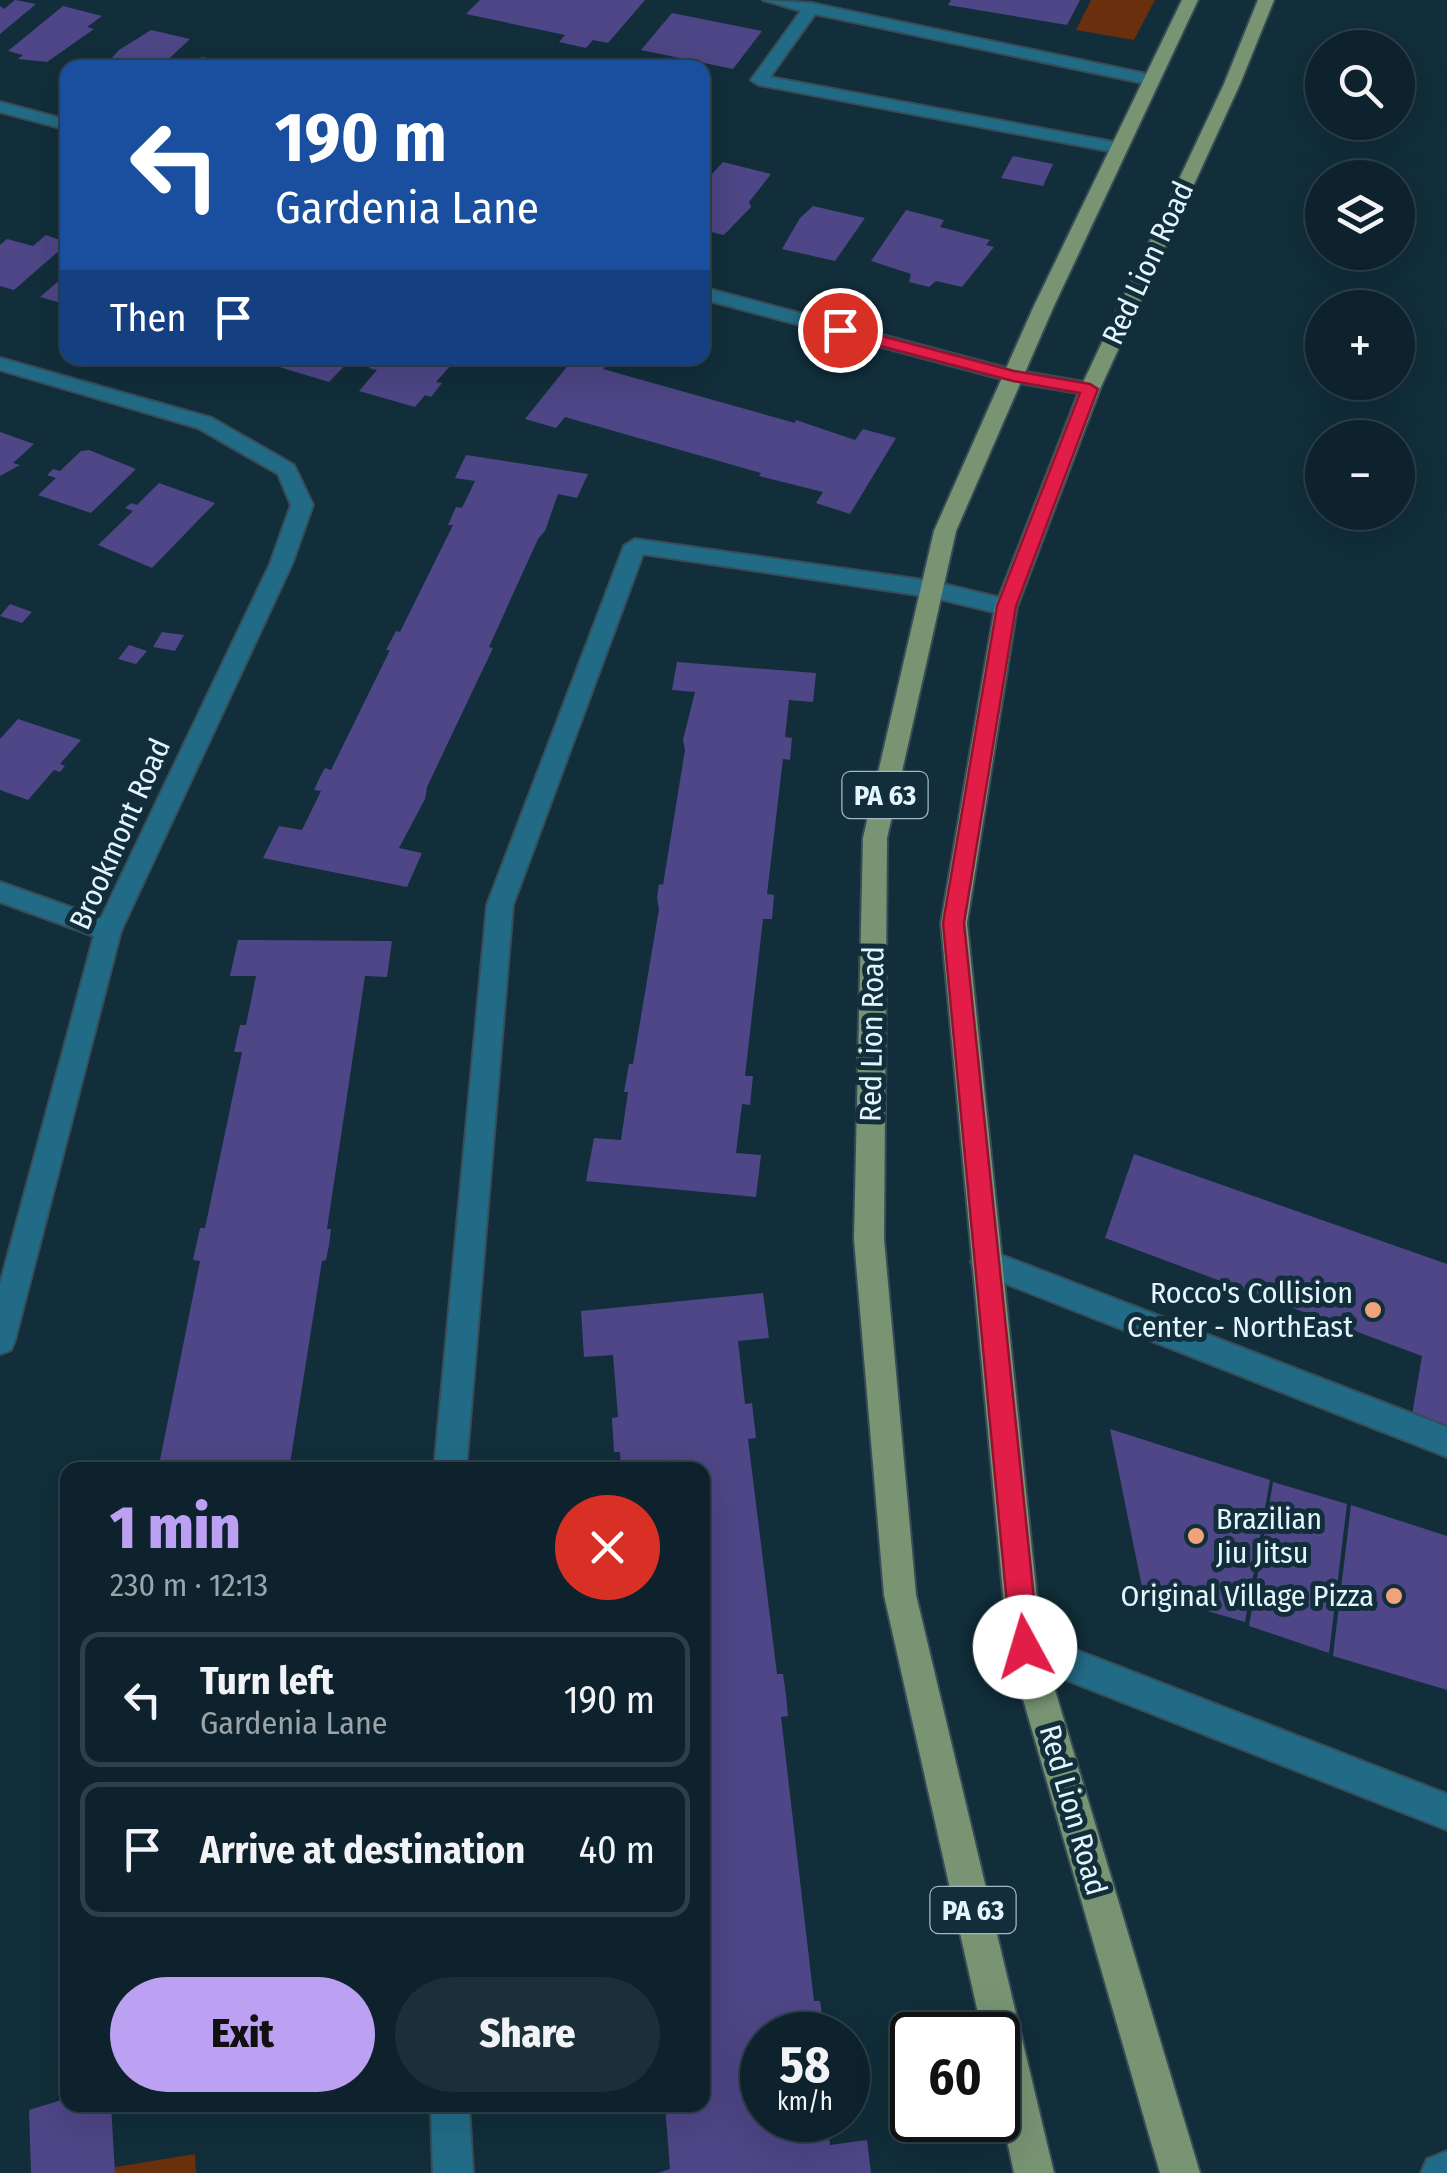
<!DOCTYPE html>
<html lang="en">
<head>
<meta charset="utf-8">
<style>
  :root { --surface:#0d222c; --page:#1b2f38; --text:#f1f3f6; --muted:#9aa4a9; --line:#2d3f48; --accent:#bca0f2 }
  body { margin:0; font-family:"Fira Sans Condensed",sans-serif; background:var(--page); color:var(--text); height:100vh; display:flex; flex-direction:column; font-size:38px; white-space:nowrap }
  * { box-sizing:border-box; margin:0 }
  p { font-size:32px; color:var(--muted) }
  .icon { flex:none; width:55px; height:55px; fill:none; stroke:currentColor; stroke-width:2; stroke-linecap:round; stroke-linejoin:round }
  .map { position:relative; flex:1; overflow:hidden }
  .panel { position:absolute; left:60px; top:1462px; width:650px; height:650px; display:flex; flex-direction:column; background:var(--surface); border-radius:20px; box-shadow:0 10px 40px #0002,0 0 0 2px var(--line) }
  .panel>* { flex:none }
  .guide { position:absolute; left:60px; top:60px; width:650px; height:305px; border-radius:20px; box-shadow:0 10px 40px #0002,0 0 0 2px var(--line); background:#1a4fa0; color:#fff; overflow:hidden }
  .controls { position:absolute; left:1305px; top:30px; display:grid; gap:20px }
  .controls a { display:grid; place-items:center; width:110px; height:110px; border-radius:50%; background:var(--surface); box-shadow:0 10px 40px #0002,0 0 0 2px var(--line); font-size:50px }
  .speed { position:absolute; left:740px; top:2012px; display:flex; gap:20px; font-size:50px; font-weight:700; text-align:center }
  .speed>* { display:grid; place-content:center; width:130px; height:130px; border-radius:50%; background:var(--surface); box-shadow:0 10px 40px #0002,0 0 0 2px var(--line); line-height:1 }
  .speed small { font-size:25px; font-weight:400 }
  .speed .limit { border:5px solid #111; border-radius:15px; background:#fff; color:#111 }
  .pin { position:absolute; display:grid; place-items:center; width:85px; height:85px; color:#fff; margin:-42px; border:5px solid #fff; border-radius:50%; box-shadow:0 2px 10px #0007 }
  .me { position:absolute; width:110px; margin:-55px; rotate:354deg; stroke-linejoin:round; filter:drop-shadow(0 0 8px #0008) }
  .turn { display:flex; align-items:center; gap:35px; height:210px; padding:0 50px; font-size:45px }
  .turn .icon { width:130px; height:130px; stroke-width:2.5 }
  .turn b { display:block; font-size:70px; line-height:85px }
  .then { display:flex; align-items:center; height:95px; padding:0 50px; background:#0003; gap:20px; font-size:38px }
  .round { display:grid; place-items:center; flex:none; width:105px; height:105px; border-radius:52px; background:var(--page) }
  .headline { display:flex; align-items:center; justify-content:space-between; height:170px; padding:0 50px }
  h1 { font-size:60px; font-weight:800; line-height:75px; color:var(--accent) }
  .primary-button { display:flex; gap:20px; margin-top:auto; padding:20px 50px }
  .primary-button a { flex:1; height:115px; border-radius:60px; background:var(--accent); color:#111; font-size:40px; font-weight:800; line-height:115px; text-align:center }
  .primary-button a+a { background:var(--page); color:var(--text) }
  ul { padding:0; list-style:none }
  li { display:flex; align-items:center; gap:30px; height:135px; margin:0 20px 15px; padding:0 30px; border:5px solid var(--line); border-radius:20px }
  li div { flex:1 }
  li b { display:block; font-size:38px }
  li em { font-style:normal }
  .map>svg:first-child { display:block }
</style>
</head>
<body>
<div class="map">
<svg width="1447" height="2173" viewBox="0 0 1447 2173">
  <rect width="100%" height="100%" fill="#112e3a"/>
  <g fill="#6a2f0c">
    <path d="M1091,0H1155L1134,40L1076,30Z"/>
    <path d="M195,2154L196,2173H98L97,2170Z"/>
  </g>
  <g fill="#4e4686">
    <path d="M15,0L36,4L0,34V6L4,9Z"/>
    <path d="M480,0H645L608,43L593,40L586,48L559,42L565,35L466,14Z"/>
    <path d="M951,0H1080L1067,25L948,5Z"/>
    <path d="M63,6L102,16L87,27L94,29L47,62L18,59L23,55L8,51Z"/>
    <path d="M672,13L762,31L733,69L641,50Z"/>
    <path d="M151,30L190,39L159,68H103L119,50Z"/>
    <path d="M202,57L237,64L239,68H190Z"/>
    <path d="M1013,156L1053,164L1043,186L1001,178Z"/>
    <path d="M723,162L771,174L749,202L751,207L724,235L702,230V185Z"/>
    <path d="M813,206L865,218L835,261L782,249L800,218Z"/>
    <path d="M906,210L944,220L940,227L990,240L986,245L994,247L962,287L936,281L929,287L909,282L911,274L871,261Z"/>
    <path d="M46,235L68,243L14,290L0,286V245L7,239L33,246Z"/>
    <path d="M68,273V305L40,297Z"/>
    <path d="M285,358H352L329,382L276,366Z"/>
    <path d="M379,358H457L436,382L442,383L431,397L425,395L415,407L359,391L377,370L369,368Z"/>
    <path d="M574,358L611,359L603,369L795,423L796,420L855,440L863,429L896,438L850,514L816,503L823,492L759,476L761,473L565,417L556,428L525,419Z"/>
    <path d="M0,432L34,444L13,463L20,465L0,476Z"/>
    <path d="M89,450L136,469L91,513L38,495L56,478L47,475L53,469L60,471L81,451Z"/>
    <path d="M466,455L588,474L577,498L558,494L545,531L538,539L489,647L493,648L427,787L425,799L399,848L422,853L407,887L263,858L279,826L302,830L321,791L314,790L319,779L325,768L331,770L390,650H386L396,631L400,632L453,525H448L456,507L462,508L475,481L455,478Z"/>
    <path d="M159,483L215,503L152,568L98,545L133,511L125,508L131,503L137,505Z"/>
    <path d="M10,604L32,612L22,623L0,616Z"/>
    <path d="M162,632L184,635L175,651L153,647Z"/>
    <path d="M129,645L147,651L136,664L118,659Z"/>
    <path d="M677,662L816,673L813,702L789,700L785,737L792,738L790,760L783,759L767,894L774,895L773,908L772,919H763L745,1076H753L750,1105L742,1104L736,1153L761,1155L756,1197L586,1181L594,1138L621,1140L628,1092H624L629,1064H633L659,909L657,898L659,884L663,885L685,750L683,740L695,692L672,690Z"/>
    <path d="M18,719L81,740L60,764L65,766L60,772L54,770L28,800L0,790V739Z"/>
    <path d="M238,940L392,941L387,977L365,976L327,1229H331L329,1245L326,1260L322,1261L289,1470H158L200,1261L193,1260L200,1228H205L242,1052H234L240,1025H246L256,976H230Z"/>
    <path d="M1134,1154L1447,1264V1433L1411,1421L1422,1356L1105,1238Z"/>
    <path d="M763,1293L769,1338L738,1341L745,1404L752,1403L756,1438L748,1439L777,1674H783L786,1695L788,1716L781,1717L814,2001H820L825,2035H762V2120H827L830,2145L867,2140L871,2173H658L670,2169L665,2105H702V1470H621L620,1452H614L613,1436L612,1418L618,1417L613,1355L584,1357L581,1311Z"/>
    <path d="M1110,1429L1270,1480L1245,1622L1143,1592Z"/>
    <path d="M1273,1482L1347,1504L1329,1653L1249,1626Z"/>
    <path d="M1351,1505L1447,1536V1690L1333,1656Z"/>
    <path d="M68,2098V2105H111L115,2173H31L29,2110Z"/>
  </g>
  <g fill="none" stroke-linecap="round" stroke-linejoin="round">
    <g stroke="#374c56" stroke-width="4">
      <g id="service">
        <path d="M763,0L811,3L1152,75L1160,80L1152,85L815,14L770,77L1125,144L1128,148L1119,153L759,85L751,80L801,11Z"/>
        <path d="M635,539L931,581L1014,601L1017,607L1006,615L931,597L643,554L513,905L466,1470H434L487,905L624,546Z"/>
        <path d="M986,1249L1447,1427V1457L976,1272L971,1262L976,1252Z"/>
        <path d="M1025,1630L1447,1794V1830L1013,1659L1008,1647L1013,1635Z"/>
        <path d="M431,2105H469L473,2173H433Z"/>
      </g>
    </g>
    <g stroke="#374c56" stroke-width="4">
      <g id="minor">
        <path d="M0,102L68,120V130L0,112Z"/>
        <path d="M702,287L1014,370L1090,383L1100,389L1090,395L1013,382L702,299Z"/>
        <path d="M0,358L212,418L294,465L313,505L292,564L121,931L15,1340L11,1350L0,1354V1284L94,936L0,902V882L101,918L270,564L291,505L278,474L198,428L0,370Z"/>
        <path d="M1447,2151V2173H1421L1427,2159Z"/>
      </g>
    </g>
    <g stroke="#374c56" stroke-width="4">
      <g id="primary">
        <path d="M1182,0H1198L1053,308L956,531L887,838L884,1239L916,1595L1054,2173H1014L998,2098V2035H983L884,1595L854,1239L863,838L934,531L1033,308Z"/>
        <path d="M1258,0H1274L1240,84L1100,389L1017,607L967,923L1042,1647L1200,2173H1160L1008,1647L941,923L995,607L1080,389L1224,84Z"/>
      </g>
    </g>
    <use href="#service" fill="#226b86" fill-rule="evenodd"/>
    <use href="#minor" fill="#226b86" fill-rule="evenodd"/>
    <use href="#primary" fill="#789473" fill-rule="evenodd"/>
  </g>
  <path fill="#e11d48" stroke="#92132f" stroke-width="2.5" d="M840,325L1014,371L1090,384L1098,389L1016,606L964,923L1039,1647L1035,1657L1025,1661L1015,1657L1011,1647L943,923L997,606L1080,393L1013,381L835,334V327Z"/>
  <g fill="#f0a27a" stroke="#112e3a" stroke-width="4">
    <circle cx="1373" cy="1310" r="10"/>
    <circle cx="1196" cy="1536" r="10"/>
    <circle cx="1394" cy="1596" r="10"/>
  </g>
  <g text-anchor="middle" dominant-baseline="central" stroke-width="10" stroke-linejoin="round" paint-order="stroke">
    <g fill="#112e3a" stroke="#a5b9c2" stroke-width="2.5">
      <rect x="842.5" y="772" width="85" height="46" rx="8"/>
      <rect x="930.5" y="1887" width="85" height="46" rx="8"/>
    </g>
    <g font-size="28" font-weight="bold" fill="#e4f5fd">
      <text x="885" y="795">PA 63</text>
      <text x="973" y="1910">PA 63</text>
    </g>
    <g font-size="30" fill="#e4f5fd" stroke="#112e3a">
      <text transform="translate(1148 263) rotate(-65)">Red Lion Road</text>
      <text transform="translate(120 834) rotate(-66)">Brookmont Road</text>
      <text transform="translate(872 1034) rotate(-89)">Red Lion Road</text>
      <text transform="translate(1073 1810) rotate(74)">Red Lion Road</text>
    </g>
    <g font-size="30" fill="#e4f5fd" stroke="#112e3a" text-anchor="end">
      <text x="1353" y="1293">Rocco's Collision<tspan x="1353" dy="34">Center - NorthEast</tspan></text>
      <text x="1216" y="1519" text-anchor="start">Brazilian<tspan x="1216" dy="34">Jiu Jitsu</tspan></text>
      <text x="1374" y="1596">Original Village Pizza</text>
    </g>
  </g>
</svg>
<div class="controls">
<a><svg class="icon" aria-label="search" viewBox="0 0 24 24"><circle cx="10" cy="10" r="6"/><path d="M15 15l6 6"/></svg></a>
<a><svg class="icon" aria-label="layers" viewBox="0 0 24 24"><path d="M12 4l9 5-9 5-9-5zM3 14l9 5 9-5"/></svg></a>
<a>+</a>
<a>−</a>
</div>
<div class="speed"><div>58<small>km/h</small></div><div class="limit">60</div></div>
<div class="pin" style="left:840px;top:330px;background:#d93025"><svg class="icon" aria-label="arrive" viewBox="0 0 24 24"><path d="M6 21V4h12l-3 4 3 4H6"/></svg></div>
<svg class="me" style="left:1025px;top:1647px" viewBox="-20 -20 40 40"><circle r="19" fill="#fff"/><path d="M0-13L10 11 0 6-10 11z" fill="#e11d48"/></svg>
<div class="guide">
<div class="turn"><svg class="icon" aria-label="left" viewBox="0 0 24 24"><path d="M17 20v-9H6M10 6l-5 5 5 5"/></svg><div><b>190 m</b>Gardenia Lane</div></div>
<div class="then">Then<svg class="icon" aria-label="arrive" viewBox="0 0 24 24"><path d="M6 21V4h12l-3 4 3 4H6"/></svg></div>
</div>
<section class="panel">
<div class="headline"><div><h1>1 min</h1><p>230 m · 12:13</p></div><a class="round" style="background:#d93025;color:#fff"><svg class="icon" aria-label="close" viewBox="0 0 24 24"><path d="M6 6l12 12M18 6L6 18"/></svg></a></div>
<ul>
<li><svg class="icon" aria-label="left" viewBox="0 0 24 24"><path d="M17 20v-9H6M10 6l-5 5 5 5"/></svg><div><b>Turn left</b><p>Gardenia Lane</p></div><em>190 m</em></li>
<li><svg class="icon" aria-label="arrive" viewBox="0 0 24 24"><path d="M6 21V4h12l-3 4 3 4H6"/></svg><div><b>Arrive at destination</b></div><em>40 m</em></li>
</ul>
<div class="primary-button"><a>Exit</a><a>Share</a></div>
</section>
</div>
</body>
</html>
